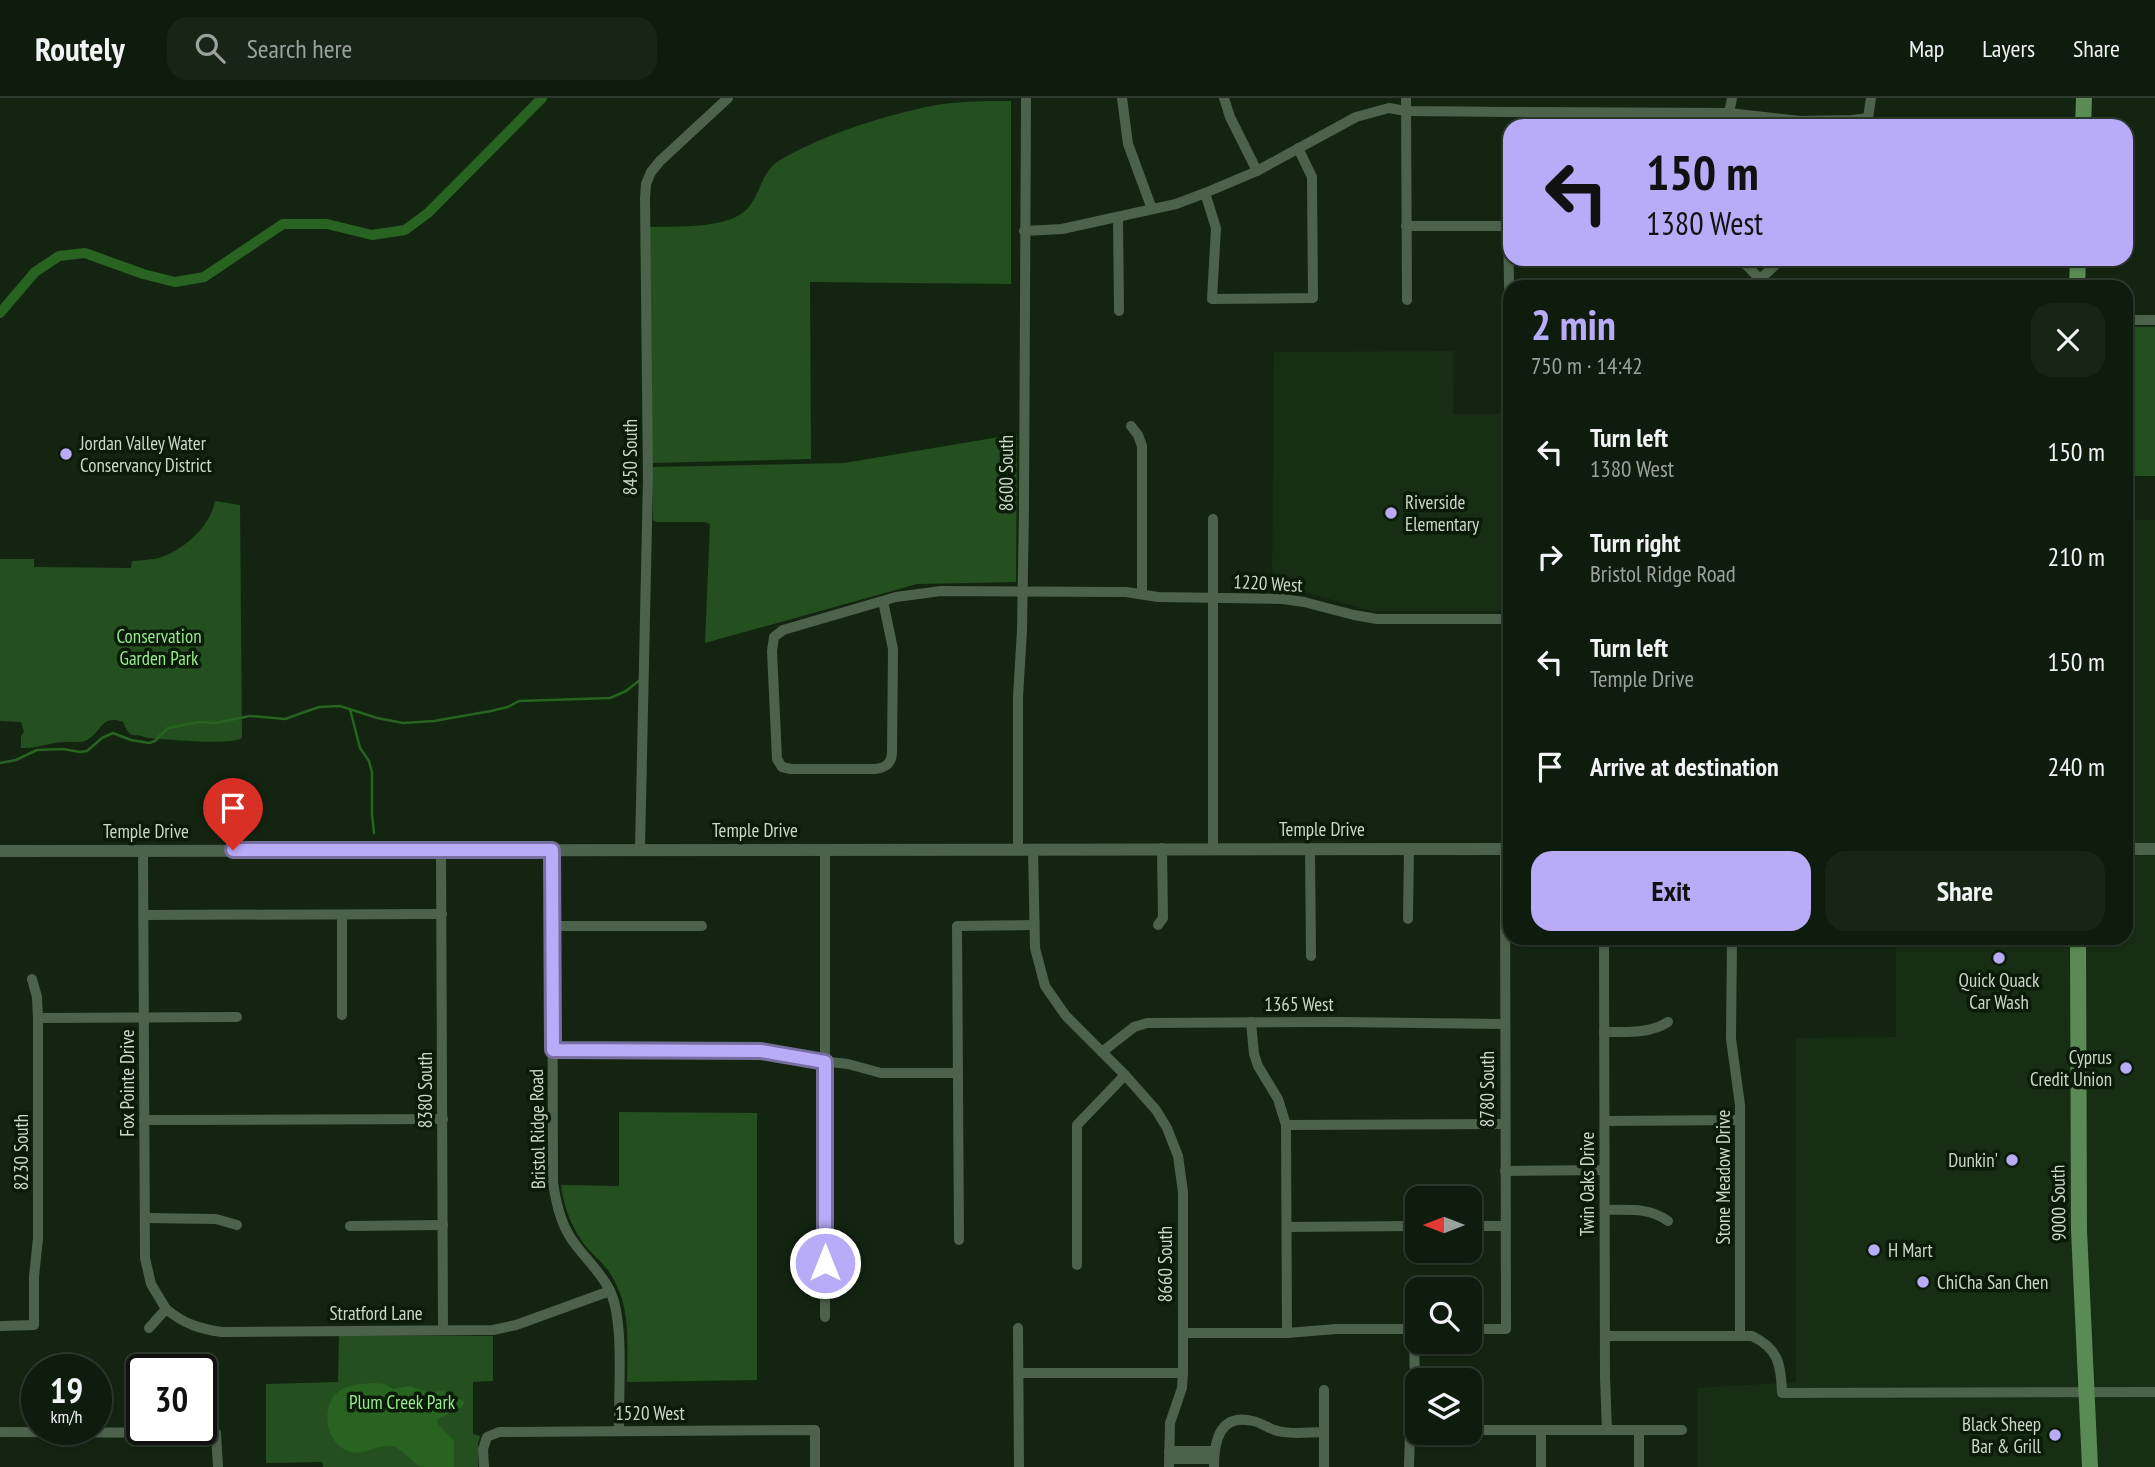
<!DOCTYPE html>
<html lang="en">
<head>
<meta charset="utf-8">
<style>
  :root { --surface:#0e1c0d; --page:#172516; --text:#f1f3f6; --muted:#9ba19d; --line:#2e3a2e; --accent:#b8abf7 }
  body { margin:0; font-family:"PT Sans Narrow",sans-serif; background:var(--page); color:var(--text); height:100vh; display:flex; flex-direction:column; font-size:26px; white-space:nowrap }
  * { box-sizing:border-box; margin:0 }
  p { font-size:23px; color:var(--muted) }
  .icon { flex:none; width:38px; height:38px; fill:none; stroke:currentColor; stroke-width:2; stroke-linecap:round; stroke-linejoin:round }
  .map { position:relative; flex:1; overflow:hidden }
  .sheet { position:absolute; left:1503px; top:182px; width:630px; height:665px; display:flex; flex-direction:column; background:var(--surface); border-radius:21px; box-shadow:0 2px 5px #0004,0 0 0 2px var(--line) }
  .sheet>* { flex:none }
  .banner { position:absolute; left:1503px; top:21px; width:630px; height:147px; border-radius:21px; box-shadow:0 2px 5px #0004,0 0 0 2px var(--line); background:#b8abf7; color:#111; overflow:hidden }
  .needle { width:46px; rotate:270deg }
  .fabs { position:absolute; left:1405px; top:1088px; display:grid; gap:14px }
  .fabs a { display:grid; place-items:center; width:77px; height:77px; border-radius:14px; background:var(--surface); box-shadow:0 2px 5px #0004,0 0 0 2px var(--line); font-size:35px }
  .speed { position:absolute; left:21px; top:1256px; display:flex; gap:14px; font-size:35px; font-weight:700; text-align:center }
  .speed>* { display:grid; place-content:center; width:91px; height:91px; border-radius:50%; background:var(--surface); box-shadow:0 2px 5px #0004,0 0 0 2px var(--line); line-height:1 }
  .speed small { font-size:18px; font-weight:400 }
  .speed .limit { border:4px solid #111; border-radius:10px; background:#fff; color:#111 }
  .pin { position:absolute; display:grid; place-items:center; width:60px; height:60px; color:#fff; margin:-72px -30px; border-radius:50% 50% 50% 0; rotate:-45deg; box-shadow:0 0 7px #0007 }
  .pin .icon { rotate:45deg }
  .me { position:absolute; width:77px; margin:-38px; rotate:0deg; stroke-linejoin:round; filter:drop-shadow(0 0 5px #0008) }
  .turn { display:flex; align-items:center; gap:24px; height:147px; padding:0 28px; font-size:32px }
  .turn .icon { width:91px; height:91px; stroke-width:2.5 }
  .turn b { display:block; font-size:49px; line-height:60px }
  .round { display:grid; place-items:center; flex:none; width:74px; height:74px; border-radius:21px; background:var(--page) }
  .head { display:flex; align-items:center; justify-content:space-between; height:119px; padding:0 28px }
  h1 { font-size:42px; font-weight:700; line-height:52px; color:var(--accent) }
  .primary-button { display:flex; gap:14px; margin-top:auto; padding:14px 28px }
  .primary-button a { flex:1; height:80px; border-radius:21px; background:var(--accent); color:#111; font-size:28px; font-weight:700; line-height:80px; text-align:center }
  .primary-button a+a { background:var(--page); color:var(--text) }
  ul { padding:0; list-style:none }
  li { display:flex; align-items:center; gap:21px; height:105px; padding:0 28px }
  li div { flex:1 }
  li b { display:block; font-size:26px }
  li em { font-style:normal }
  header { display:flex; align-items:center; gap:42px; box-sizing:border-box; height:98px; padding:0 35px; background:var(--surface); border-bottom:2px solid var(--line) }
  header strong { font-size:33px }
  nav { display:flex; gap:38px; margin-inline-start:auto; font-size:24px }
  .search { width:490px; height:63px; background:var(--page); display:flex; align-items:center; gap:18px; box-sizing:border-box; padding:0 24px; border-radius:21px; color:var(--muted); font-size:26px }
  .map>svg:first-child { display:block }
</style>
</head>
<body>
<header>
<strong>Routely</strong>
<div class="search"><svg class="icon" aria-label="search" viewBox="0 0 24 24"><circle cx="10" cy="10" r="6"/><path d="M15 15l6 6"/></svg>Search here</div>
<nav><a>Map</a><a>Layers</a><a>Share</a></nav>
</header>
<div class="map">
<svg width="2155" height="1369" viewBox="0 0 2155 1369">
  <rect width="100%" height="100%" fill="#132511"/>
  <g fill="#172e14">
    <path d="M1454,253L1453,316H1510V513H1372L1290,490L1272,489L1274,254Z"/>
    <path d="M2126,422H2155V1369H1697V1290L1796,1284V940L1896,939V840H2126Z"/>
  </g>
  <g fill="#24501f">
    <path d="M1011,3V186L810,184L811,361L651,365L650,129C677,128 735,132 751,106C761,92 763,72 780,62C825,36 885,17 936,7C961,3 986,3 1011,3Z"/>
    <rect x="2126" y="229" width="29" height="149"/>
    <path d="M1017,336L1016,484L917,486L705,545L710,426L705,424H657L653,422V369L844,365Z"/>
    <path d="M215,403L240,407L242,640C230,648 166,641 147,640C133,633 132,645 123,624C101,616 101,635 87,642C80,646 72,643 65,644C50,644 36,651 21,650V638L24,634L21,624L0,623V461H34V469L131,470L132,463C140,462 151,462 159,460C184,452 210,429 215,403Z"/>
    <path d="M619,1014L757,1015V1282L627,1284C627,1251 631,1216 616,1186C610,1172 600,1163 589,1152C573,1134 564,1111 561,1087L619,1088Z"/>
    <path d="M339,1238H493V1283L473,1284V1336L480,1338L478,1346V1369H323L322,1364L266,1365V1286L338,1284Z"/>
  </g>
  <path fill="#286321" d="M374,1285L384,1286L393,1291L409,1288L428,1294L444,1293L465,1304L459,1312H453L445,1318L437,1321V1325L454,1343V1369C445,1369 430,1369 422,1369C410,1365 404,1349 390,1348C376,1346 364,1359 348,1353C326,1345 320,1309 338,1294C348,1286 362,1286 374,1285Z"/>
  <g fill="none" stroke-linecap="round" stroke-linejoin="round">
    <g stroke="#286321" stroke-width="2.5">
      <path d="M350,611L360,650L369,663L372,674V716L374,735"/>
      <path d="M0,665L16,662L37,652L63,651L80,654L87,653L102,640L113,635L131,642L149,645L155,643L168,630L199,624L215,625L250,618L285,621L319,609L340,608L377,620L403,625L434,623L491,613L508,609L519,603L610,600L626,593L640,582"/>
    </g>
    <path stroke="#286321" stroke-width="10" d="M0,215L35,174L59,158L85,155L143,176L175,184L204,179L283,126H327L372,137L405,132L428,115L542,0"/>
    <g stroke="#4d624b" stroke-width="10">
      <path d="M1122,0L1128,46L1152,111"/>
      <path d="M1224,0L1230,19L1257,73"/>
      <path d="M1406,0L1407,202"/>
      <path d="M1729,15L1732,0"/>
      <path d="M1205,95L1216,130L1212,201L1313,200L1312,79L1298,50"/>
      <path d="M1118,119L1119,213"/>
      <path d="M1406,128H1510"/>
      <path d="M1508,128L1510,242"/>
      <path d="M1024,133L1062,131L1176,106L1205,95L1257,73L1356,19L1389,10L1406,13L1510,14L1729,15L1801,23L1852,22L1868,20L1871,0"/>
      <path d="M1741,161L1767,189"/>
      <path d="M1760,181L1782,161"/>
      <path d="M2126,222H2155"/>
      <path d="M1131,328L1138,337L1142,348V495"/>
      <path d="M1213,421V750"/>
      <path d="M883,503L893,551L892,656C891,666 885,670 875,671H791L782,669L777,661L772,553L774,539L783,532L896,499L941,493L1126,494L1158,499L1283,501L1304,504L1354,517L1377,521H1510"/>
      <path d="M1310,750L1311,858"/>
      <path d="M640,751L648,380L645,100L646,86L651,74L660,63L728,0"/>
      <path d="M1018,751V599L1022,532L1024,411L1026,0"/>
      <path d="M1033,751L1035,850L1045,888L1066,918L1125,977L1156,1012L1167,1030L1178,1058L1183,1094V1275L1182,1290L1170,1325L1169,1369"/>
      <path d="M441,752L443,1232"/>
      <path d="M552,752L553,1085C557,1110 562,1131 578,1150C589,1164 602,1176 610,1193C625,1224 618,1297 619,1333"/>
      <path d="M143,753L145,1160L151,1186L166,1211"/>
      <path d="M144,817L442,816"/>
      <path d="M342,817V917"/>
      <path d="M1408,821L1409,751"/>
      <path d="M1158,827L1163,820L1162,750"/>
      <path d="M553,828H702"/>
      <path d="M1604,840L1605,1280L1607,1332"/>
      <path d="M1732,840L1731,941L1740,1007V1237"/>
      <path d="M38,920L237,919"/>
      <path d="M1251,924L1254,956L1258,968L1278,1001L1286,1027L1287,1235"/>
      <path d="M1604,934C1627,934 1649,936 1668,924"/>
      <path d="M553,952L761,953L801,961L848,966L881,975H958"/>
      <path d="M1102,954L1134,929L1147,925L1339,924L1505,926"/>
      <path d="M144,1022L443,1021"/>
      <path d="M1605,1023L1740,1022"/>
      <path d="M1286,1027L1505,1026"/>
      <path d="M1505,1073L1604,1072"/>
      <path d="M1605,1112C1627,1112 1649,1109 1668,1123"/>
      <path d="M145,1120L216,1121L237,1127"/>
      <path d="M350,1128L443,1127"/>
      <path d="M1470,1128H1505"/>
      <path d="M1287,1129L1418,1128"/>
      <path d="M959,1142L957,828L1034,827"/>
      <path d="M1077,1167V1027L1125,977"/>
      <path d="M825,1219V751"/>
      <path d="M0,1228L34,1227V1179L38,1140V920L37,899L32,881"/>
      <path d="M149,1230L166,1211C184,1226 200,1231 222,1234L493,1232L516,1227L610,1193"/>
      <path d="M1018,1230L1019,1369"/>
      <path d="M1470,1231H1506L1505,751"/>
      <path d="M1183,1235H1287L1336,1231H1418"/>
      <path d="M1605,1238H1752C1779,1251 1781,1267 1782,1295L2155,1294"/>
      <path d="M1019,1275H1183"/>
      <path d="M1324,1292V1369"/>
      <path d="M1470,1332H1682"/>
      <path d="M1541,1332V1369"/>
      <path d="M1639,1332V1369"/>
      <path d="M0,1334L216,1335L218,1369"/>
      <path d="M1169,1353H1214"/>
      <path d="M1169,1361H1214"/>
      <path d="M484,1369L483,1351L487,1339L499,1334L815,1332V1369"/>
      <path d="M1214,1369C1214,1344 1219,1315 1253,1323C1262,1325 1269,1331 1278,1333C1293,1337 1309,1334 1324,1334"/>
      <path d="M1409,1369L1410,1331L1415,1295L1414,1231"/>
    </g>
    <g stroke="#4d624b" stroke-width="12">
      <path d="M2126,751H2155"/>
      <path d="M0,753L1510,751"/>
    </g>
    <g stroke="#5a8b54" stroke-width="16">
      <path d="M2083,28L2084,0"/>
      <path d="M2077,189L2078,161"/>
      <path d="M2078,840L2079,1132L2090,1369"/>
    </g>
  </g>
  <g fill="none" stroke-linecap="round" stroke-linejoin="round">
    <g stroke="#786fa1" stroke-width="18">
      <path id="route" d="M233,752H552L553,952L761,953L825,964V1165"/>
    </g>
    <use href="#route" stroke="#b8abf7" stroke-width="12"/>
  </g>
  <g fill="#b8abf7" stroke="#0a1c08" stroke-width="2.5">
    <circle cx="66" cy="356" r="7"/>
    <circle cx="1391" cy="415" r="7"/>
    <circle cx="1999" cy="860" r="7"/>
    <circle cx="2126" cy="970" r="7"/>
    <circle cx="2012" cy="1062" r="7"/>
    <circle cx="1874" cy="1152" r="7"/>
    <circle cx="1923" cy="1184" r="7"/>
    <circle cx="2055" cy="1337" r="7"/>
  </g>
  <g text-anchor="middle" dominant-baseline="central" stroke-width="7" stroke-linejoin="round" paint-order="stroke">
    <g font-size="19" fill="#ccd8ca" stroke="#0a1c08" text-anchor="start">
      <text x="80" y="345">Jordan Valley Water<tspan x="80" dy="22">Conservancy District</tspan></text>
      <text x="1405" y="404">Riverside<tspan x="1405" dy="22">Elementary</tspan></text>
      <text x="1999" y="882" text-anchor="middle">Quick Quack<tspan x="1999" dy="22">Car Wash</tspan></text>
      <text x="2112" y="959" text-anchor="end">Cyprus<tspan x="2112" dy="22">Credit Union</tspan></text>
      <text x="1998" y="1062" text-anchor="end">Dunkin'</text>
      <text x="1888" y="1152">H Mart</text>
      <text x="1937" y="1184">ChiCha San Chen</text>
      <text x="2041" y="1326" text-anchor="end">Black Sheep<tspan x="2041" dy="22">Bar &amp; Grill</tspan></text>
    </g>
    <g font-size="19" fill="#ccd8ca" stroke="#0a1c08">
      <text transform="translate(630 359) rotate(-90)">8450 South</text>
      <text transform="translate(1006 375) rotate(-90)">8600 South</text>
      <text transform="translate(1268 485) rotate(3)">1220 West</text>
      <text x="1322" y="731">Temple Drive</text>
      <text x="755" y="732">Temple Drive</text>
      <text x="146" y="733">Temple Drive</text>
      <text x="1299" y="906">1365 West</text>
      <text transform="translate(127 985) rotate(-90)">Fox Pointe Drive</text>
      <text transform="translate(1487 991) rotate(-90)">8780 South</text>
      <text transform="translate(425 992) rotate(-90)">8380 South</text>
      <text transform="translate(537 1031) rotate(-91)">Bristol Ridge Road</text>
      <text transform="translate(21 1054) rotate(-90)">8230 South</text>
      <text transform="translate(1723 1079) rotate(-90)">Stone Meadow Drive</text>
      <text transform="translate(1587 1086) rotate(-90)">Twin Oaks Drive</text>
      <text transform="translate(2058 1105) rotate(-91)">9000 South</text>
      <text transform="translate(1165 1166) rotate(-90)">8660 South</text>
      <text x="376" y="1215">Stratford Lane</text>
      <text x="650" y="1315">1520 West</text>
    </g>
    <g font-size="19" fill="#98e98e" stroke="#0a1c08">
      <text x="159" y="538">Conservation<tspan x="159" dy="22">Garden Park</tspan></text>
      <text x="402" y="1304">Plum Creek Park</text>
    </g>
  </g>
</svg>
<div class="fabs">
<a><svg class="needle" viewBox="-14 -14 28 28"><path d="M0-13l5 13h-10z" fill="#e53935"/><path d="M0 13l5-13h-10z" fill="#9ba19d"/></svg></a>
<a><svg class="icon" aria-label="search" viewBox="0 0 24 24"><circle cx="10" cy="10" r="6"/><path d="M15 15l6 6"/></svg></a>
<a><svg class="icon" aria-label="layers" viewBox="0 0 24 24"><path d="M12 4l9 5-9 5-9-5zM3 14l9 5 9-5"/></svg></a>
</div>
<div class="speed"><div>19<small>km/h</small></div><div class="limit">30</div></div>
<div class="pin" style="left:233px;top:752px;background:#d93025"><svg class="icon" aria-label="arrive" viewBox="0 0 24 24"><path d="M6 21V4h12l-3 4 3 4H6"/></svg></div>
<svg class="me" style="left:825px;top:1165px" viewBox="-20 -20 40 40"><circle r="17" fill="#b8abf7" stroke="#fff" stroke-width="3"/><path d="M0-11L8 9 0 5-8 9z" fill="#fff"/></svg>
<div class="banner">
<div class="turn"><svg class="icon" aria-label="left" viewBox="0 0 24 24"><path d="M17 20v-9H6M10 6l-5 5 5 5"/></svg><div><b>150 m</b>1380 West</div></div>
</div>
<section class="sheet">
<div class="head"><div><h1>2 min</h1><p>750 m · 14:42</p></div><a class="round"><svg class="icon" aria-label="close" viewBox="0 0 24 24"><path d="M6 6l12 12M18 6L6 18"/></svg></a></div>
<ul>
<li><svg class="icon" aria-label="left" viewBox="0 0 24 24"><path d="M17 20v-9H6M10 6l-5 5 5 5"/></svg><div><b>Turn left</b><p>1380 West</p></div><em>150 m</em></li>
<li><svg class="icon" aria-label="right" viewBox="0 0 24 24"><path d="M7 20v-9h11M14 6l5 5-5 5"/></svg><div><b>Turn right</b><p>Bristol Ridge Road</p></div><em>210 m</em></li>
<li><svg class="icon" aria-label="left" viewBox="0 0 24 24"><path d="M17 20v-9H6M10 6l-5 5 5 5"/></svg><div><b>Turn left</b><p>Temple Drive</p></div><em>150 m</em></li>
<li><svg class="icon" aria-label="arrive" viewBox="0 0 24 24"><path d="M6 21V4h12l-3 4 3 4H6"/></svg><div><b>Arrive at destination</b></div><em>240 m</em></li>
</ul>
<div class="primary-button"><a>Exit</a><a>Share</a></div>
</section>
</div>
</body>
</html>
